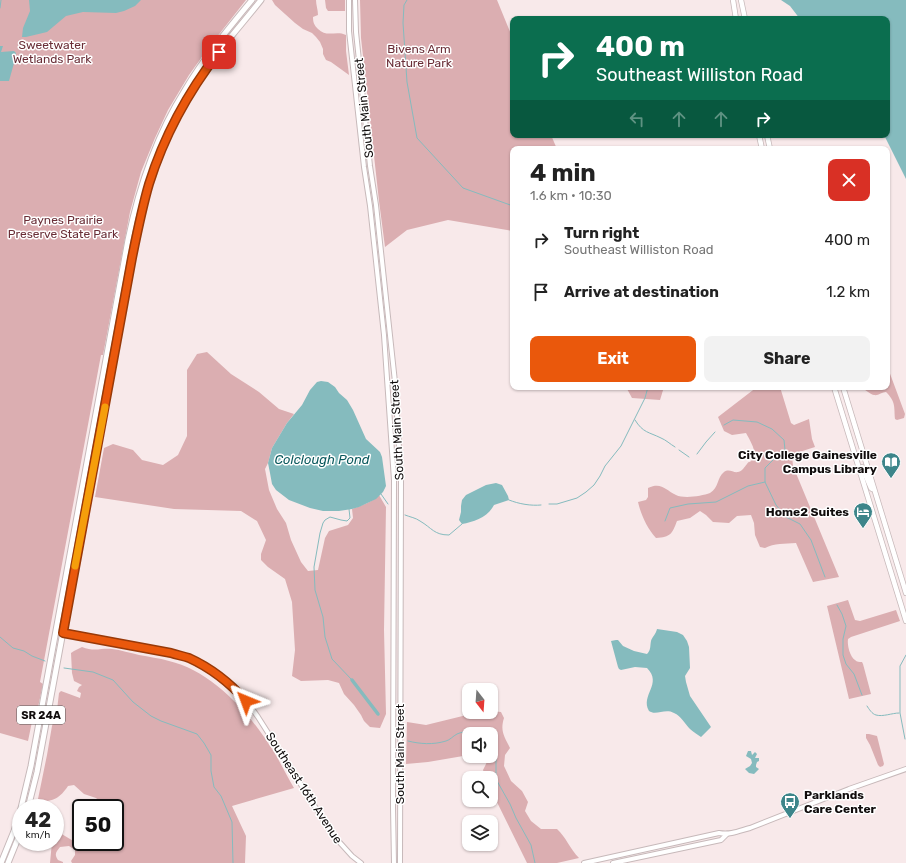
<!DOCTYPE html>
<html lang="en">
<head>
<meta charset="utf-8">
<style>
  :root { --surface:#fff; --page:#f2f2f2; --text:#222; --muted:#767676; --accent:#ea580c }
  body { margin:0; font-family:Rubik,sans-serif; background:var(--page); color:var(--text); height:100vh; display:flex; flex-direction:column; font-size:15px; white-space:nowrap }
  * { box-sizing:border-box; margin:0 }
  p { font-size:13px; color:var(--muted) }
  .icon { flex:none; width:22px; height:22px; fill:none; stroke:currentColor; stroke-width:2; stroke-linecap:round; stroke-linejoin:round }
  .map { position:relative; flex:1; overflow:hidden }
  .sheet { position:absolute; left:510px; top:146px; width:380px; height:244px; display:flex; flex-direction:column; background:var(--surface); border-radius:8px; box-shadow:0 1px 3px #0004 }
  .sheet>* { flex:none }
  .banner { position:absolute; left:510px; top:16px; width:380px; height:122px; border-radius:8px; box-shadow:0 1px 3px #0004; background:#0b6e4f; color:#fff; overflow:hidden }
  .needle { width:26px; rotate:163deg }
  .controls { position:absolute; left:462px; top:683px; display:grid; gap:8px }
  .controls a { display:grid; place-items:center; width:36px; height:36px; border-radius:8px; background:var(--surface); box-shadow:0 1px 3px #0004; font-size:20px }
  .speed { position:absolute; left:12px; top:799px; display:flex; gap:8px; font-size:20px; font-weight:700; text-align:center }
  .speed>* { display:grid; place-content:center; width:52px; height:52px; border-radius:50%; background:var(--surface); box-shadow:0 1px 3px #0004; line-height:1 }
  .speed small { font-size:10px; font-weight:400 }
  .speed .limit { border:2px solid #111; border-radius:6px; background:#fff; color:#111 }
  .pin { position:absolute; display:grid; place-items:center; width:34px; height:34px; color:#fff; margin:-17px; border-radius:8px; box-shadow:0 2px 6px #0006 }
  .me { position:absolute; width:44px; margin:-22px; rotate:316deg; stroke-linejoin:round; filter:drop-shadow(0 0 3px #0008) }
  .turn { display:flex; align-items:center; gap:14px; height:84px; padding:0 20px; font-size:18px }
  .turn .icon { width:52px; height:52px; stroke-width:2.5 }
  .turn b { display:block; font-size:28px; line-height:34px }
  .lanes { display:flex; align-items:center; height:38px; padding:0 20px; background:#0003; justify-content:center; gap:20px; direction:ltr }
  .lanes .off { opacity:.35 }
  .round { display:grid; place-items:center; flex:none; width:42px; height:42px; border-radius:8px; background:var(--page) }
  .headline { display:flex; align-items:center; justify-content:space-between; height:68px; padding:0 20px }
  h1 { font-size:24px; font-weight:700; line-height:30px }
  .action { display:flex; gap:8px; margin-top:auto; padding:8px 20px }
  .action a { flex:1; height:46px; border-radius:8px; background:var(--accent); color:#fff; font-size:16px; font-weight:700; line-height:46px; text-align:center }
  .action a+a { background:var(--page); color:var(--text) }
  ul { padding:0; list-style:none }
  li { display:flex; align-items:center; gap:12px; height:52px; padding:0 20px }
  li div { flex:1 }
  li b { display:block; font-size:15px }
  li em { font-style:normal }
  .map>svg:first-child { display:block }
</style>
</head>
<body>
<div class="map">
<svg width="906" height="863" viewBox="0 0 906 863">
  <rect width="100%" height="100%" fill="#f8e9ea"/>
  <g fill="#dbaeb1">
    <path d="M0,0H246L209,47L189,75L168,110L155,138L141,172L130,212L103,355H101L40,682L43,684L37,712H34L28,741L0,733Z"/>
    <path d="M272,0H316C316,5 318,10 318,15L313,17C313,22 314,25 318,29C327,38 336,30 346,35V51L349,75L331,62L326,60L323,54V49L320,42L316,37L312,33L303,29L295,23L275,5Z"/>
    <path d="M325,0H345V11H328L326,8Z"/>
    <path d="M360,0H497L513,39V135H551L557,149H513V231L448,220L407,230L385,247L379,201L361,38Z"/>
    <path d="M207,352L231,374L259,392L279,409L294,414L287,423L272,448L268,463L265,469L269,490L277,509L286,523L291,540L301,562L308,571L318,570L325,538L329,531L348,525L353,518L352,509C361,506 372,502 379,495L386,507L384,630L386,714L380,728L370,727L364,721L361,715L354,705L344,694L339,683L328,680L301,681L292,676L295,650L292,602L285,579L268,567L261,560V554L266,540L257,521L241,511L174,509L95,497L104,448L113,444L133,450L142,460L163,465L178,455L187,436V370L197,354Z"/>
    <path d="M889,371L905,414L904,418L897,420L895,419C894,407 896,402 886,392C882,392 878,396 874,395C871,395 865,389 860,387H887V372Z"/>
    <path d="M626,387H664L660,400L632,398Z"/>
    <path d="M757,387H780L791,423L794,425L809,419L812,439L815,447L793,454L792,456L793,466L839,577L813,582L796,543C785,544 774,543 765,548L760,547L755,535L754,523L751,515L737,516L729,523L713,522L706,515L700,511L690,518L677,521C672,534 671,537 656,538C647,528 641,515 638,502L646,500L648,497V488C662,482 665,490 676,495C684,499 702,496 710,493C719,488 717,477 724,472C729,468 733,473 738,472C743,471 744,467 747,464C750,460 748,464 752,460C753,459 754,457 755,455C754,447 750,440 746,433L732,435L724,431L718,417Z"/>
    <path d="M848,600L855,620L860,621L896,610L900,621L851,637L848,639C847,645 850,657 855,660C857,662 859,662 862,662L863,664L871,694L849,699L827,606Z"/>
    <path d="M82,647C94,652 101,648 112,649C121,650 130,653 139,655C149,657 159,658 169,661C209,670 247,710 268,743C278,757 285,773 294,788L232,806L246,836L245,863H72L71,861L75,855V850L69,846L60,847C56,852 54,854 58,860L63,862V863H50L52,842H55V830L75,842L85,845L99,842H115V831L116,830L115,828V808H105V806L96,798L84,794L74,785L68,786C60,798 54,801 39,802L38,799L47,755L52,726L57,710L59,693L61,691L80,698L81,693L77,691L79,687L82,685L74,681L72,673L71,653L74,651Z"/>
    <path d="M491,711L501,712L504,718C500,731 504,736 510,748L505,755L504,766L511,781L522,791L528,802L525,811L531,821L541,829H557C566,837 570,849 579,858L557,863H527L491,790V778H486L483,770L486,764L489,756H491V734H469V755L428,762L406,764L407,722L426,725L479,712H491Z"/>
    <path d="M866,734H869L877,736L884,764L883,766L880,767L878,765L870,745L866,738Z"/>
  </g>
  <g fill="#85bbbe">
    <path d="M29,0H141L135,6L124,11L116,13L83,12L66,16L47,32L26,37H22L23,28L30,11Z"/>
    <path d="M781,0H906V179L884,135H887V19H800L790,6Z"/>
    <path d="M0,46H3L1,52L14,51L16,53V56L9,81H0Z"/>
    <path d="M321,381L328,382L335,387L339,393L347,400L353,410L366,439L380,452L382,457L386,486L383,492L376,499L359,507L352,509L339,511H323L310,508L289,500L276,490L272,484L270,473L268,463L272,448L287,423L302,405L310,390L317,382Z"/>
    <path d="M496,483L502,485L508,496L509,500L494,505C488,517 474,522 462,524L459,520L461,512V506L462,500L466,495L486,485Z"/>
    <path d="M657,629L677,632L683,635L687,641L689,647L690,668L685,676L686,682L690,696L711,727L701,737C697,734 693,732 690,729C685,724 681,716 674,713C665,708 656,716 649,711C640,695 663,684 647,668L635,667L621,670L619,669L618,667L611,641L616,640H618L623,646L634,651L647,654C651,650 650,646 651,641C652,637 656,634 657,629Z"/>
    <path d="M748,751H751L752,755L755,752L757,754L755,758H759V761L757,762L756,765V767L759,769L754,774L749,773L745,769L750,766L752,763L751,759L746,756Z"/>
  </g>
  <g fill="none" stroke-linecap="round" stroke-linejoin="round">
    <g stroke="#85bbbe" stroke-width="1">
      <path d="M407,0L404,5L403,23L407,82L417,138L463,188L513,206"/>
      <path d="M0,8L1,0"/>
      <path d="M635,420C643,433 649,432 661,438C666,440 670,444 675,447"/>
      <path d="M724,425L733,420L757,422L772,429L784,440L785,450L775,458L765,468V482L776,505L786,517L800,524L811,540L825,577"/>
      <path d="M679,450L689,457"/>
      <path d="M697,454L706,442L715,432"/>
      <path d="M381,494L388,504"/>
      <path d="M509,500C519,504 531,506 541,505"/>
      <path d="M549,504H557L577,498L586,492L594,485L600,476L605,466L621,446L645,398L648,387"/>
      <path d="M349,509L350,518L347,521L341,520L330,517L325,520L323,523L320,533L314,567L315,590L323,617L325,637L332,659L352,680"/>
      <path d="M405,515C410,517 416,518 420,521C432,528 434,535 449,535L462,524"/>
      <path d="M665,521L670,508L688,504L716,502L748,486L765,482"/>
      <path d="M837,605L842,614L846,626L843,639V655L846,664L854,674L862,695"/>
      <path d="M0,637L13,648L24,651L32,656L45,661"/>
      <path d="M64,668L93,672L113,680L133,702L151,716L161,721L197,734L204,743L211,755V771L214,787L221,796L232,822L233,863"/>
      <path d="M867,706C869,709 872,714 876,715C883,717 892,713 899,713"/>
      <path d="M905,739L900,713V666L906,655"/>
      <path d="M491,740L496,753V775L497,781L510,804L516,818L531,845L535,863"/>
      <path d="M408,741C420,744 433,745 446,741C450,740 453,736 457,734C466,730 476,731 485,734"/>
    </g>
    <path stroke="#85bbbe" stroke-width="3.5" d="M352,680L378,714"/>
    <g stroke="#c7b9ba" stroke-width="6">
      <g id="secondary">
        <path d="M349,0V31L364,167L370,206L384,335L394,480L393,807L394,863"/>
        <path d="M355,0L356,32L370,166L376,205L395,382L401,480L400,863"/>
        <path d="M56,632L171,653C195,660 216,671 235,688C244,697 251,707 258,717L333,835L352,856L361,863"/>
        <path d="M584,863L719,833C731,835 739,831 750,828L849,789L906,769"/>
        <path d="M613,863L721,840L727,834"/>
      </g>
    </g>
    <g stroke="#c7b9ba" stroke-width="6">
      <g id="primary">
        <path d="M733,0L736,19"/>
        <path d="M741,0L745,19"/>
        <path d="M759,135L762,149"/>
        <path d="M767,135L770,149"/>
        <path d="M834,387L906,621"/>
        <path d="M843,387L906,593"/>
        <path d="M862,467L871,488L872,489"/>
      </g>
    </g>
    <g stroke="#c7b9ba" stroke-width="7">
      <g id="trunk">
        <path d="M21,808L31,766L128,240C139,187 156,136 185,90C204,58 228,29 252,0"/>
        <path d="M28,808L37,772L135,243C147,181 168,123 204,72C222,46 242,24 261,0"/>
        <path d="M1,863L14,831L21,809"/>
        <path d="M8,863L21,831"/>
      </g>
    </g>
    <use href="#secondary" stroke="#fff" stroke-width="4"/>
    <use href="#primary" stroke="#fff" stroke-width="4.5"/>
    <use href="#trunk" stroke="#fff" stroke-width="5"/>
  </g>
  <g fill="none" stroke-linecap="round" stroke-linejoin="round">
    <g stroke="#983908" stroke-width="10">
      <path id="route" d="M219,52C188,92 164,136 149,184C142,208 137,233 132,258L63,633L171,653C177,655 183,656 189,658C211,668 230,683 246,701"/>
    </g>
    <use href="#route" stroke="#ea580c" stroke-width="7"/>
    <path stroke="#f59e0b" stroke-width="7" d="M75,566L105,407"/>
  </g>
  <defs>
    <g id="library-pin" transform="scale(1)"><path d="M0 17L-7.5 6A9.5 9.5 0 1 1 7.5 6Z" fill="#3d858a" stroke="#fff"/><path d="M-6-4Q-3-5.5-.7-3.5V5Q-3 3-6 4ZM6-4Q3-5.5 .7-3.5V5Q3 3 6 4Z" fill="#fff"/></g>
    <g id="hotel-pin" transform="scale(1)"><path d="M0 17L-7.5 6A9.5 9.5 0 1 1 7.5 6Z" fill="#3d858a" stroke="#fff"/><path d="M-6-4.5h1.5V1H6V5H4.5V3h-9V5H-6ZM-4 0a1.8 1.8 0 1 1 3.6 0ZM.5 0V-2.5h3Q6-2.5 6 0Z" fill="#fff"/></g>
    <g id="bus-pin" transform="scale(1)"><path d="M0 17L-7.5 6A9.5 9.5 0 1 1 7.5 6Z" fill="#3d858a" stroke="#fff"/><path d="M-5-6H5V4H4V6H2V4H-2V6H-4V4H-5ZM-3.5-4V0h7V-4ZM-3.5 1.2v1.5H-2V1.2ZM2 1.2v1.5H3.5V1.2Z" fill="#fff"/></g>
  </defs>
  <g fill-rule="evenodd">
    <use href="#library-pin" x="891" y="462"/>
    <use href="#hotel-pin" x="863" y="512"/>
    <use href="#bus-pin" x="790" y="802"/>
  </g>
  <g text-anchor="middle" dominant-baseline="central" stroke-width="3" stroke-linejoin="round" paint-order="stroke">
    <rect fill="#fff" stroke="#585555" stroke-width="1" x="17" y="706" width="48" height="18" rx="3"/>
    <g font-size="11" font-weight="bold" fill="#100c0c">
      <text x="41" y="715">SR 24A</text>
    </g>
    <g font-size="12" fill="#6a2e37" stroke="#fff">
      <text x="52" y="45">Sweetwater<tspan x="52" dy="14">Wetlands Park</tspan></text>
      <text x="419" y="49">Bivens Arm<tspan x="419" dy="14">Nature Park</tspan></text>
      <text x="63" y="220">Paynes Prairie<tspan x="63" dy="14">Preserve State Park</tspan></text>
    </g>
    <g font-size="12" fill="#100c0c" stroke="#fff">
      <text transform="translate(364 108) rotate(-96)">South Main Street</text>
      <text transform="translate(397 430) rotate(-93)">South Main Street</text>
      <text transform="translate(400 754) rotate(-90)">South Main Street</text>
      <text transform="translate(304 788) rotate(57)">Southeast 16th Avenue</text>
    </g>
    <g font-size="12" font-weight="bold" fill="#100c0c" stroke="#fff" text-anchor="end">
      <text x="877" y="455">City College Gainesville<tspan x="877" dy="14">Campus Library</tspan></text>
      <text x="849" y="512">Home2 Suites</text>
      <text x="804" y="795" text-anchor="start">Parklands<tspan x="804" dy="14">Care Center</tspan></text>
    </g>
    <g font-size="13" font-style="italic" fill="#0a595d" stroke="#fff">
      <text x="322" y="459">Colclough Pond</text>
    </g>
  </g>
</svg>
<div class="controls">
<a><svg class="needle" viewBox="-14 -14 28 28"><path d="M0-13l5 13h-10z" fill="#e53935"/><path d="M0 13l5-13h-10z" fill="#767676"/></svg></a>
<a><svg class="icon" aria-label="sound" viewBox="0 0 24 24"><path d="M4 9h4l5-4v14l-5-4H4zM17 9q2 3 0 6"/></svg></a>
<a><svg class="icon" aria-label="search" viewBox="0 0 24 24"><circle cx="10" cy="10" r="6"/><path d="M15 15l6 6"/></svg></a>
<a><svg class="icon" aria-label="layers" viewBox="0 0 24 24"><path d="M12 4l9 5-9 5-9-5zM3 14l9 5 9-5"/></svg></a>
</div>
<div class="speed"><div>42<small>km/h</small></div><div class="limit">50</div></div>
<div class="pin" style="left:219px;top:52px;background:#d93025"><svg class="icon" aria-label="arrive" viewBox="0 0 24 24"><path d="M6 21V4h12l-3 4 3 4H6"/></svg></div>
<svg class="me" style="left:246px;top:701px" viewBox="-20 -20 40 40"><path d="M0-17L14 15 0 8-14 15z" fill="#ea580c" stroke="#fff" stroke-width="4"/></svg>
<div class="banner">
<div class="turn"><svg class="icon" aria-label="right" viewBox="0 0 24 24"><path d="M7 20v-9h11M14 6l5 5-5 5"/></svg><div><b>400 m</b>Southeast Williston Road</div></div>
<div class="lanes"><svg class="icon off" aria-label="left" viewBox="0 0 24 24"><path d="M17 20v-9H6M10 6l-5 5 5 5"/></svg><svg class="icon off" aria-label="ahead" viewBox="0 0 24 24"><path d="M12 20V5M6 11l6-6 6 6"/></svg><svg class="icon off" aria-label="ahead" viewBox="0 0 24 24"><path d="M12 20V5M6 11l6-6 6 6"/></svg><svg class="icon" aria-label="right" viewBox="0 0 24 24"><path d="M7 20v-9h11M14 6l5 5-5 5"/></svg></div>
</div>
<section class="sheet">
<div class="headline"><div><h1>4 min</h1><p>1.6 km · 10:30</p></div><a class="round" style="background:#d93025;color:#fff"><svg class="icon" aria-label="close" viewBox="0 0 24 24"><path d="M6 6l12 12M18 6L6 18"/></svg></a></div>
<ul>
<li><svg class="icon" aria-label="right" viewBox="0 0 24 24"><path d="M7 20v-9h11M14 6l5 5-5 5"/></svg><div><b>Turn right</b><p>Southeast Williston Road</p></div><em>400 m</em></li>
<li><svg class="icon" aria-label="arrive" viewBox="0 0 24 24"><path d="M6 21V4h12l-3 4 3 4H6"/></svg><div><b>Arrive at destination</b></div><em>1.2 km</em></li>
</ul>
<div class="action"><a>Exit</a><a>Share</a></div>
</section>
</div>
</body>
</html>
